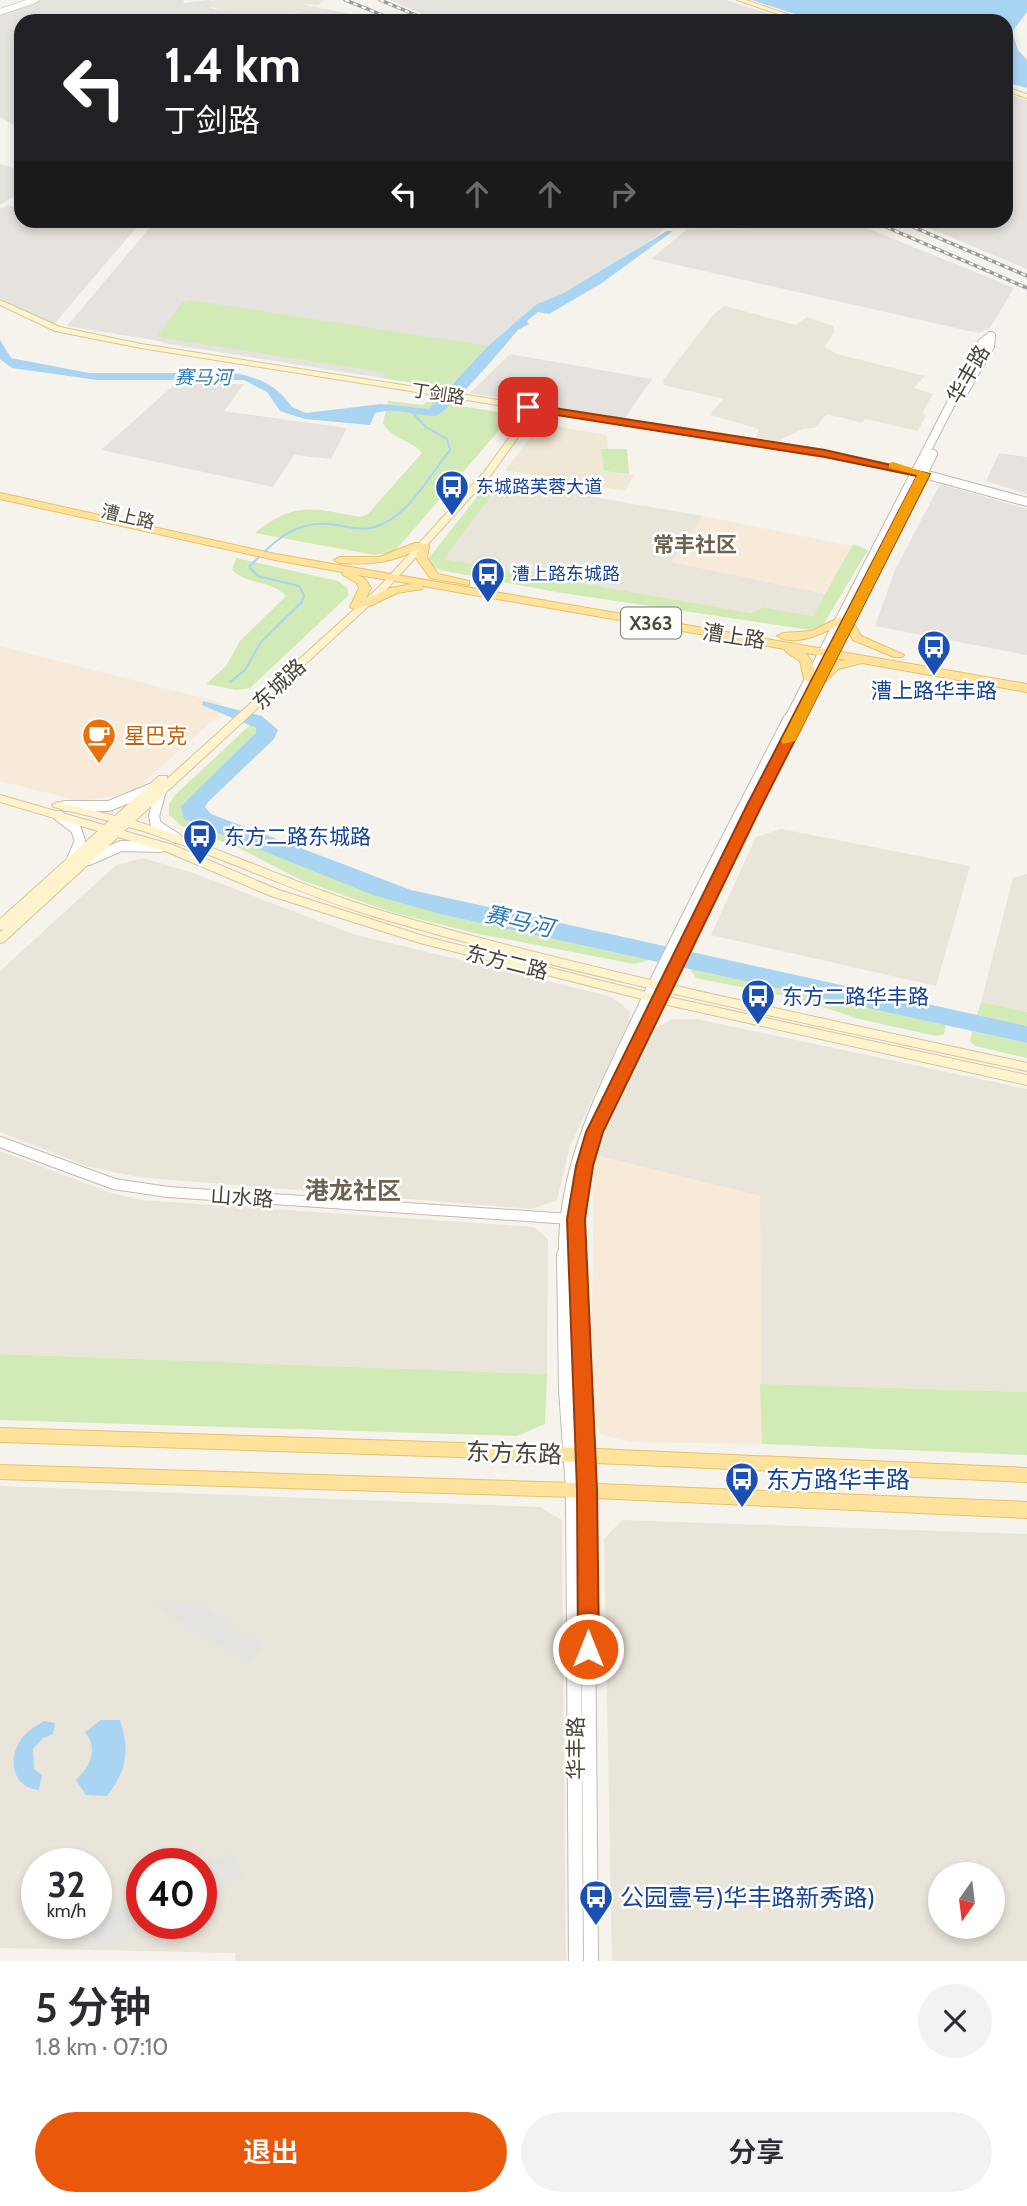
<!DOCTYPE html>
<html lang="zh">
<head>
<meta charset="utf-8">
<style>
  :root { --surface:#fff; --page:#f2f2f3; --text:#2b2b33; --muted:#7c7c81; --accent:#ea580c }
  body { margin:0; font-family:Cabin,"Noto Sans SC",sans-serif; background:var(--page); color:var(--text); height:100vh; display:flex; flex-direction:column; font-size:26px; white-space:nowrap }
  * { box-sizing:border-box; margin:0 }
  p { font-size:23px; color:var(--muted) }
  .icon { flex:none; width:38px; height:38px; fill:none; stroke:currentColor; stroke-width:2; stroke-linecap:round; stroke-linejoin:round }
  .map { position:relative; height:1961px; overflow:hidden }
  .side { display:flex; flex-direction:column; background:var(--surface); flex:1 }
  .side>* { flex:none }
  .banner { position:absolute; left:14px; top:14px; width:999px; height:214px; border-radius:21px; box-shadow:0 4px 10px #0003; background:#202124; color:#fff; overflow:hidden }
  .needle { width:46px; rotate:194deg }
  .controls { position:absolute; left:928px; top:1862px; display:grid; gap:14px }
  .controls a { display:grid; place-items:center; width:77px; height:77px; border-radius:50%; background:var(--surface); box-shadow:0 4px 10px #0003; font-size:35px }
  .speed { position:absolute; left:21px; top:1848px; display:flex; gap:14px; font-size:35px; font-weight:700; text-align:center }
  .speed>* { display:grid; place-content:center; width:91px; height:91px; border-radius:50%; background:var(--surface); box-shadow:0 4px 10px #0003; line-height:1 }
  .speed small { font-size:18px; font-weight:400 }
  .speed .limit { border:10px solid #d22; background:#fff; color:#111 }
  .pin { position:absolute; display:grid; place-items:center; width:60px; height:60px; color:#fff; margin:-30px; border-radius:14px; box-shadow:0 4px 10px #0006 }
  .me { position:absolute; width:77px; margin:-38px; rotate:0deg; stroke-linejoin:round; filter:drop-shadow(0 0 5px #0008) }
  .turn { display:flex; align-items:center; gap:24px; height:147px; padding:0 35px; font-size:32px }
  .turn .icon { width:91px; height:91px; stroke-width:2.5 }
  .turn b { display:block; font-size:49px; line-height:60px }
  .lanes { display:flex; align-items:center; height:66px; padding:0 35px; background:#0003; justify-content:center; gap:35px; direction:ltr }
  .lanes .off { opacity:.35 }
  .round { display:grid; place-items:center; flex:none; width:74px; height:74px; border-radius:37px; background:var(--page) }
  .overview { display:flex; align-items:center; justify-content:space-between; height:119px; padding:0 35px }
  h1 { font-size:42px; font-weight:600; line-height:52px }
  .action { display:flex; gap:14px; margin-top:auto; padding:14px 35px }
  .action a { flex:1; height:80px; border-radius:42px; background:var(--accent); color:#fff; font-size:28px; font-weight:600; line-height:80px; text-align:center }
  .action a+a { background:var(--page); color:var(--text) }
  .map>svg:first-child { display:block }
</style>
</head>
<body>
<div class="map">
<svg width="1027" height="1961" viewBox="0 0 1027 1961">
  <rect width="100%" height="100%" fill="#f6f3ec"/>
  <g fill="#eae5da" fill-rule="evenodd">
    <path d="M215,0H325L318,5L300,4L372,18L369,21L336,20L310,9L256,21L243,20L244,14L222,12L223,10L208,6Z"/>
    <path d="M725,306L795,325L807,317L833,326L835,331L824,347L837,354L925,376L914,388L933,394L922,413L926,415L918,431L865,419L862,423L827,414L815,428L803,429L776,442L756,437L759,429L710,415L723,399L664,385L663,380L714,314Z"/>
    <path d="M502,481L703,516L672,562L826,594L813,616L765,607L751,613L443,559Z"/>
    <path d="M781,829L970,866L936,986L711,935L756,837Z"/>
    <path d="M143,858L190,872L353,934L609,996L621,1004L629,1011L630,1020L570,1146L557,1200L532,1209L137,1177L86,1166L0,1132V971L116,865Z"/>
    <path d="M1027,874V1012L981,1002L1013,878Z"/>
    <path d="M673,1019H697L1027,1089V1392L760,1384V1196L594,1155L657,1027Z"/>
    <path d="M0,1151L112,1193L141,1200L534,1227L548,1239L547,1374L0,1354Z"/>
    <path d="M0,1486L540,1507L562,1520L566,1961H235V1953L0,1948ZM37,1864H96V1923H37ZM142,1864H201V1923H142Z"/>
    <path d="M622,1520L1027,1534V1961H612L604,1539ZM940,1874H992V1927H940Z"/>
  </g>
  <g fill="#f7ead8">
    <path d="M703,516L852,546L826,594L671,562Z"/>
    <path d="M0,646L222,703L219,715L137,788L116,796L80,801L0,781Z"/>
    <path d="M594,1155L760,1196L762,1444L629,1442L600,1434L591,1408Z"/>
  </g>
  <g fill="#e6e2dd">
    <path d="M41,0H183L184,3L207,0L213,1L208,6L214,9L244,13L243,20L256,21H21V129L0,117V15Z"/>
    <path d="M390,0H726L792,21H439Z"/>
    <path d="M310,9L338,21H265Z"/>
    <path d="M1006,93L1027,100V269L912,221L1006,220Z"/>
    <path d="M0,164L21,170V192L0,205Z"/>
    <path d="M8,205L21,209V220L76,221L82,225L124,221L136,228L54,324H49L0,298V209Z"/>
    <path d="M144,221H669L658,235L632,252L562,294L537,304L488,346L448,388L67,326L152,225Z"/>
    <path d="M850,221L1014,288L990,328L978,333L651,259L687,229L834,227Z"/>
    <path d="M510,354L652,379L624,419L470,393Z"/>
    <path d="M175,384H244L224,411L347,428L331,459L294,455L273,487L101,450Z"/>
    <path d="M999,453L1027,457V494L986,481Z"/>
    <path d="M940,484L1027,509V655L875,626L895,570Z"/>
  </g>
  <path fill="#efe8d6" d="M541,424L607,435L608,449H602L604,471L634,475L625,491L505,470Z"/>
  <g fill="#d2eab5">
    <path d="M190,300L488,346L448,388L382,378L385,373L157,337L183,302Z"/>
    <path d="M388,401L423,405L428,401L492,411L501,413L507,421L394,552L374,555L255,533C295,501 312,508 360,517L368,514L422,453C414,441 395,441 383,424Z"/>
    <path d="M601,449H627L629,474L604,471Z"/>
    <path d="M494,480L502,481L444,559L751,613L764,607L813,616L853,544L868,550L823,625L810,630L556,592L440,570L429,564L428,559L488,483Z"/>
    <path d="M236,558L338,581L347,588L349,595L250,688L237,690L206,684L226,666L240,641L286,596C272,580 247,585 232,570Z"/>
    <path d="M250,725L256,729V734L181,806L444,915L649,960L634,964L474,933L388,911L301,880L237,847L182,826L169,815V804L175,795Z"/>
    <path d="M690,969L946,1025L944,1034L936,1036L859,1019L799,999L696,978Z"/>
    <path d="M981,1002L1027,1012V1026L977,1015Z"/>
    <path d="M972,1031L1027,1043V1058L975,1046L970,1041Z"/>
    <path d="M0,1354L547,1374L545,1424L517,1436L0,1420Z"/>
    <path d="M760,1384L1027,1392V1455L762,1444Z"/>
  </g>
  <g fill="#e5e3e0">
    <path d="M167,339L386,373L382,378L162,343Z"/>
    <path d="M149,1603L201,1605L264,1644L248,1664Z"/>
    <path d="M232,1852L244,1877L201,1899V1867Z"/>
    <path d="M142,1897V1923H152L98,1950L87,1923H96V1919Z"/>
  </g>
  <g fill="#a9d4f2">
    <path d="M752,0H1027V12L1012,32L1018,50L1027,60V88L1006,82V21H817Z"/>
    <path d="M667,231H673L602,283L549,314L538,312L527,321L529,324L518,330C506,344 446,416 434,416C413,415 396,407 375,413L370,425L305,419L280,411L267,392L244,380H97L12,368L0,359V340L11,358L89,373H235C262,379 276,385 292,407L306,413L381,404L429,409L488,346L537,304L562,294Z"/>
    <path d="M203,701L262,716L278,730L274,739L208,802L205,807L211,814L411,890L1027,1026V1043L444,915L373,895L184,819L181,806L256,733V728L202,705Z"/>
    <path d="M101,1720H120C130,1751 127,1770 107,1796L86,1795L76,1780C90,1767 99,1749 85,1732Z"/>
    <path d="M44,1721L55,1723L53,1734L43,1738L33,1749L34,1769L42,1775L39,1790C12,1788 7,1758 22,1738C28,1730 36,1726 44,1721Z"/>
  </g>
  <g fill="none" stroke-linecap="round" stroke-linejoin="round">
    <path stroke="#a9d4f2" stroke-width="2" d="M230,682L245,670L261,642L302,602L304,595L299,586L258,576L249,567C276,540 296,518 337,525C349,527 363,531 375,527C407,518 430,475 450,450L447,439L426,427L410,410"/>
    <g stroke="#c2bbae" stroke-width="7">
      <path id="tertiary-far3" d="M0,12L35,0"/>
    </g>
    <g stroke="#c2bbae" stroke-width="10">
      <g id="tertiary-far2">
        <path d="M964,392L990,346L991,336"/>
        <path d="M924,474L1027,502"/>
        <path d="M788,720L982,343L991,336"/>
        <path d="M800,720L933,454"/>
      </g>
    </g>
    <g stroke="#c2bbae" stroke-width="12">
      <g id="tertiary-far1">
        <path d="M161,790L154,816L156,825L176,838"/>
        <path d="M65,806H109L150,789"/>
        <path d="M59,816L76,829L80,841L71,862"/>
        <path d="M89,860L121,846L160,847"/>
        <path d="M0,1142L114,1184L168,1192L570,1219"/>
        <path d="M564,1256C562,1164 605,1088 643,1007C689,909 740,814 789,718"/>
        <path d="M578,1256C576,1213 582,1174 595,1132L754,805L800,718"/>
      </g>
    </g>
    <g stroke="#c2bbae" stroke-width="16">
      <g id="tertiary">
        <path d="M564,1255L566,1389L573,1490L576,1961"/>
        <path d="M577,1255L587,1491L591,1961"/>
      </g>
    </g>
    <g stroke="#d6c79b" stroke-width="2">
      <g id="secondary">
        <path d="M737,0H746L807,21H798Z"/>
        <path d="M1006,87L1027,94V98L1006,91Z"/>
        <path d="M0,300L60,327L141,344L825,451L927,472L929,474L924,477L825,457L537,411L491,475L386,590L135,821C221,847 302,888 389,913C599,973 813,1016 1027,1063V1071C810,1024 592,980 379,918C299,894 224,858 146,832L129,827L124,831L173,845L279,890L427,937L650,993L1027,1075V1085L650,1001L420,943L271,896L165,851L118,837L4,942L0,943V932L4,929L0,930V919L98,831L0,802V795L104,825L109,821L54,807L52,805L58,802L115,816L159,776H167V779L380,586L485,471L529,410L141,348L55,331L0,305Z"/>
      </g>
    </g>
    <g stroke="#e6c16a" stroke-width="2">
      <g id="primary">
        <path d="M0,493L275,554L1027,684V692L862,663L838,669L824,683H810L804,679L800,661L786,652L785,649L423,586L422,589L397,593L370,606H362L356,610L350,607L359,588L357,583L343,575L342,572L275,560L0,499ZM358,575L413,584L390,588L365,600L371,588L365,579ZM806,653L846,660L830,664L816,678L813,664Z"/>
        <path d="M415,543L428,544L429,546L427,558L438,574L469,581V585L430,578L416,558L418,549C392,563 369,565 340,563L334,560L340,557H379Z"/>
        <path d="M840,617L844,618V622C827,632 795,648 777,636L783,633L812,631Z"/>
        <path d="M849,621L853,622L861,636L904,655L902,657H894L853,640L843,624Z"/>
        <path d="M0,1428L460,1443L1027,1468V1482L460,1457L0,1442Z"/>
        <path d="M0,1465L573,1483L1027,1502V1518L573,1497L0,1479Z"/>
      </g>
    </g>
    <use href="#tertiary-far3" stroke="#fff" stroke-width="6"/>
    <use href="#tertiary-far2" stroke="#fff" stroke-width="8"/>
    <use href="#tertiary-far1" stroke="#fff" stroke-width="10"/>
    <use href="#tertiary" stroke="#fff" stroke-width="14"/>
    <use href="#secondary" fill="#fff3cd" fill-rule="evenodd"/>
    <use href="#primary" fill="#ffe39c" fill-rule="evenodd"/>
    <g stroke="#9a9a9a" stroke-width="3.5">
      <g id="rail">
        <path d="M345,0L397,21"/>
        <path d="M380,0L430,21"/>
        <path d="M870,220L1027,288"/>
        <path d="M897,220L1027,276"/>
      </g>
    </g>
    <use href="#rail" stroke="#fff" stroke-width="2" stroke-dasharray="4.5" stroke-linecap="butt"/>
  </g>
  <path fill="#ea580c" stroke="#983908" stroke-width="2" d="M528,404L825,450L930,474L762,805L603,1132L593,1166L585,1219L597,1490L599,1649L596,1656L588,1659L581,1656L578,1649L577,1490L567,1219L576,1166L586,1132L747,805L917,476L825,457L524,410V405Z"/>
  <path fill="#f59e0b" d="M893,462L930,474L795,741L783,744L781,741L917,475L889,468V463Z"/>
  <defs>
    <g id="bus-pin" transform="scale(1.75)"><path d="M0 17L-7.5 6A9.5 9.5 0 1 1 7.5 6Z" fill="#1a4fb4" stroke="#fff"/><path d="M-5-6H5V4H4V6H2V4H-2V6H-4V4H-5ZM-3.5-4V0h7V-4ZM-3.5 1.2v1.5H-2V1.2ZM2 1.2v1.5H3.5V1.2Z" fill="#fff"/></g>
    <g id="cafe-pin" transform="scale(1.75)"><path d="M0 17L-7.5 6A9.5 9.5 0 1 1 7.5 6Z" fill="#e8710a" stroke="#fff"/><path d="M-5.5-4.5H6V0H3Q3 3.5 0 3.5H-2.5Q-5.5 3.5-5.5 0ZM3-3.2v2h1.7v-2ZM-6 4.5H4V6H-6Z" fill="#fff"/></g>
  </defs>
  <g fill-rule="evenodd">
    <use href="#bus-pin" x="452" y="487"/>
    <use href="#bus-pin" x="488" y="574"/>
    <use href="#bus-pin" x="934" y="647"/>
    <use href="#cafe-pin" x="99" y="735"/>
    <use href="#bus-pin" x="200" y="836"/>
    <use href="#bus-pin" x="758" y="996"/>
    <use href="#bus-pin" x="742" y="1479"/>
    <use href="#bus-pin" x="596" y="1897"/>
  </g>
  <g text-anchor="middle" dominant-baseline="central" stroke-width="5" stroke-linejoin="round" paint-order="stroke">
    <g font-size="18" fill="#4b4439" stroke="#fff">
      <text transform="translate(438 394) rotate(9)">丁剑路</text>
      <text transform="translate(128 517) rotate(13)">漕上路</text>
    </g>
    <g font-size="18" fill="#164399" stroke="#fff" text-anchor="start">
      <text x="476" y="487">东城路芙蓉大道</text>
      <text x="512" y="574">漕上路东城路</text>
    </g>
    <g font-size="19" font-style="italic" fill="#2e7ab2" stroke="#fff">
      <text x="203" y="377">赛马河</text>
    </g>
    <rect fill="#fff" stroke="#817c74" stroke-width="2" x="621" y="607.5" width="60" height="31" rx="5"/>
    <g font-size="19" font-weight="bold" fill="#4b4439">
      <text x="651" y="623">X363</text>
    </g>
    <g font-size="21" fill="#4b4439" stroke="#fff">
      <text transform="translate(968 374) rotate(-60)">华丰路</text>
      <text transform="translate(734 636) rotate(9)">漕上路</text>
      <text transform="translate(279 684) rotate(-43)">东城路</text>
      <text transform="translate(507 962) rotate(14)">东方二路</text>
      <text transform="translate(242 1197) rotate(4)">山水路</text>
      <text transform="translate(575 1748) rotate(-90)">华丰路</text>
    </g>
    <g font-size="21" font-weight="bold" fill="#6e6250" stroke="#fff">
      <text x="695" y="544">常丰社区</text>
    </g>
    <g font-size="21" fill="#164399" stroke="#fff" text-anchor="start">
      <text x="934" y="690" text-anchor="middle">漕上路华丰路</text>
      <text x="224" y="836">东方二路东城路</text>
      <text x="782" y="996">东方二路华丰路</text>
    </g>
    <g font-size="21" fill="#c56008" stroke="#fff" text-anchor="start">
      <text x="124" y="735">星巴克</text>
    </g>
    <g font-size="23" font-style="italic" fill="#2e7ab2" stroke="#fff">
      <text transform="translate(519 921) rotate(13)">赛马河</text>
    </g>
    <g font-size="24" font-weight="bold" fill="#6e6250" stroke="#fff">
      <text x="353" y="1190">港龙社区</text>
    </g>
    <g font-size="24" fill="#4b4439" stroke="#fff">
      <text transform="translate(514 1453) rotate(2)">东方东路</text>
    </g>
    <g font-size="24" fill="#164399" stroke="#fff" text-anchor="start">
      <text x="766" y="1479">东方路华丰路</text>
      <text x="620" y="1897">公园壹号)华丰路新秀路)</text>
    </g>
  </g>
</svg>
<div class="controls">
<a><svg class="needle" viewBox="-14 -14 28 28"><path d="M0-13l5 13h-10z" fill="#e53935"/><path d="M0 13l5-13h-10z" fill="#7c7c81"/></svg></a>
</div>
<div class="speed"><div>32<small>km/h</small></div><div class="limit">40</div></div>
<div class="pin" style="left:528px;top:407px;background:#d93025"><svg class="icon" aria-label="arrive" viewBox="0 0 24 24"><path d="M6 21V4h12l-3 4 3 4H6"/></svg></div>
<svg class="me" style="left:588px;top:1649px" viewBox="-20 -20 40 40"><circle r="17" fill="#ea580c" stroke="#fff" stroke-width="3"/><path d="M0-11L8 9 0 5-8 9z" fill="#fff"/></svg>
<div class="banner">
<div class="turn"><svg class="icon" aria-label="left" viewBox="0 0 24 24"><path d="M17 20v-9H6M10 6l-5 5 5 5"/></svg><div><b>1.4 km</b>丁剑路</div></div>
<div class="lanes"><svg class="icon" aria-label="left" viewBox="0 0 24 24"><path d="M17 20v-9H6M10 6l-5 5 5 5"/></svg><svg class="icon off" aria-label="ahead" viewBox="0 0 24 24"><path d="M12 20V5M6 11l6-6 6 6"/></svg><svg class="icon off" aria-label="ahead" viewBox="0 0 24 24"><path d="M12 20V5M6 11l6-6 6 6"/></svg><svg class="icon off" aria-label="right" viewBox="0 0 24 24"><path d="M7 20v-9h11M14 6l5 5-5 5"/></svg></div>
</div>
</div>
<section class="side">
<div class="overview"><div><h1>5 分钟</h1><p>1.8 km · 07:10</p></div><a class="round"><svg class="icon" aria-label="close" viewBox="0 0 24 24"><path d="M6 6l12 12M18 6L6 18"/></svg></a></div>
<div class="action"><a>退出</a><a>分享</a></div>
</section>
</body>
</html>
